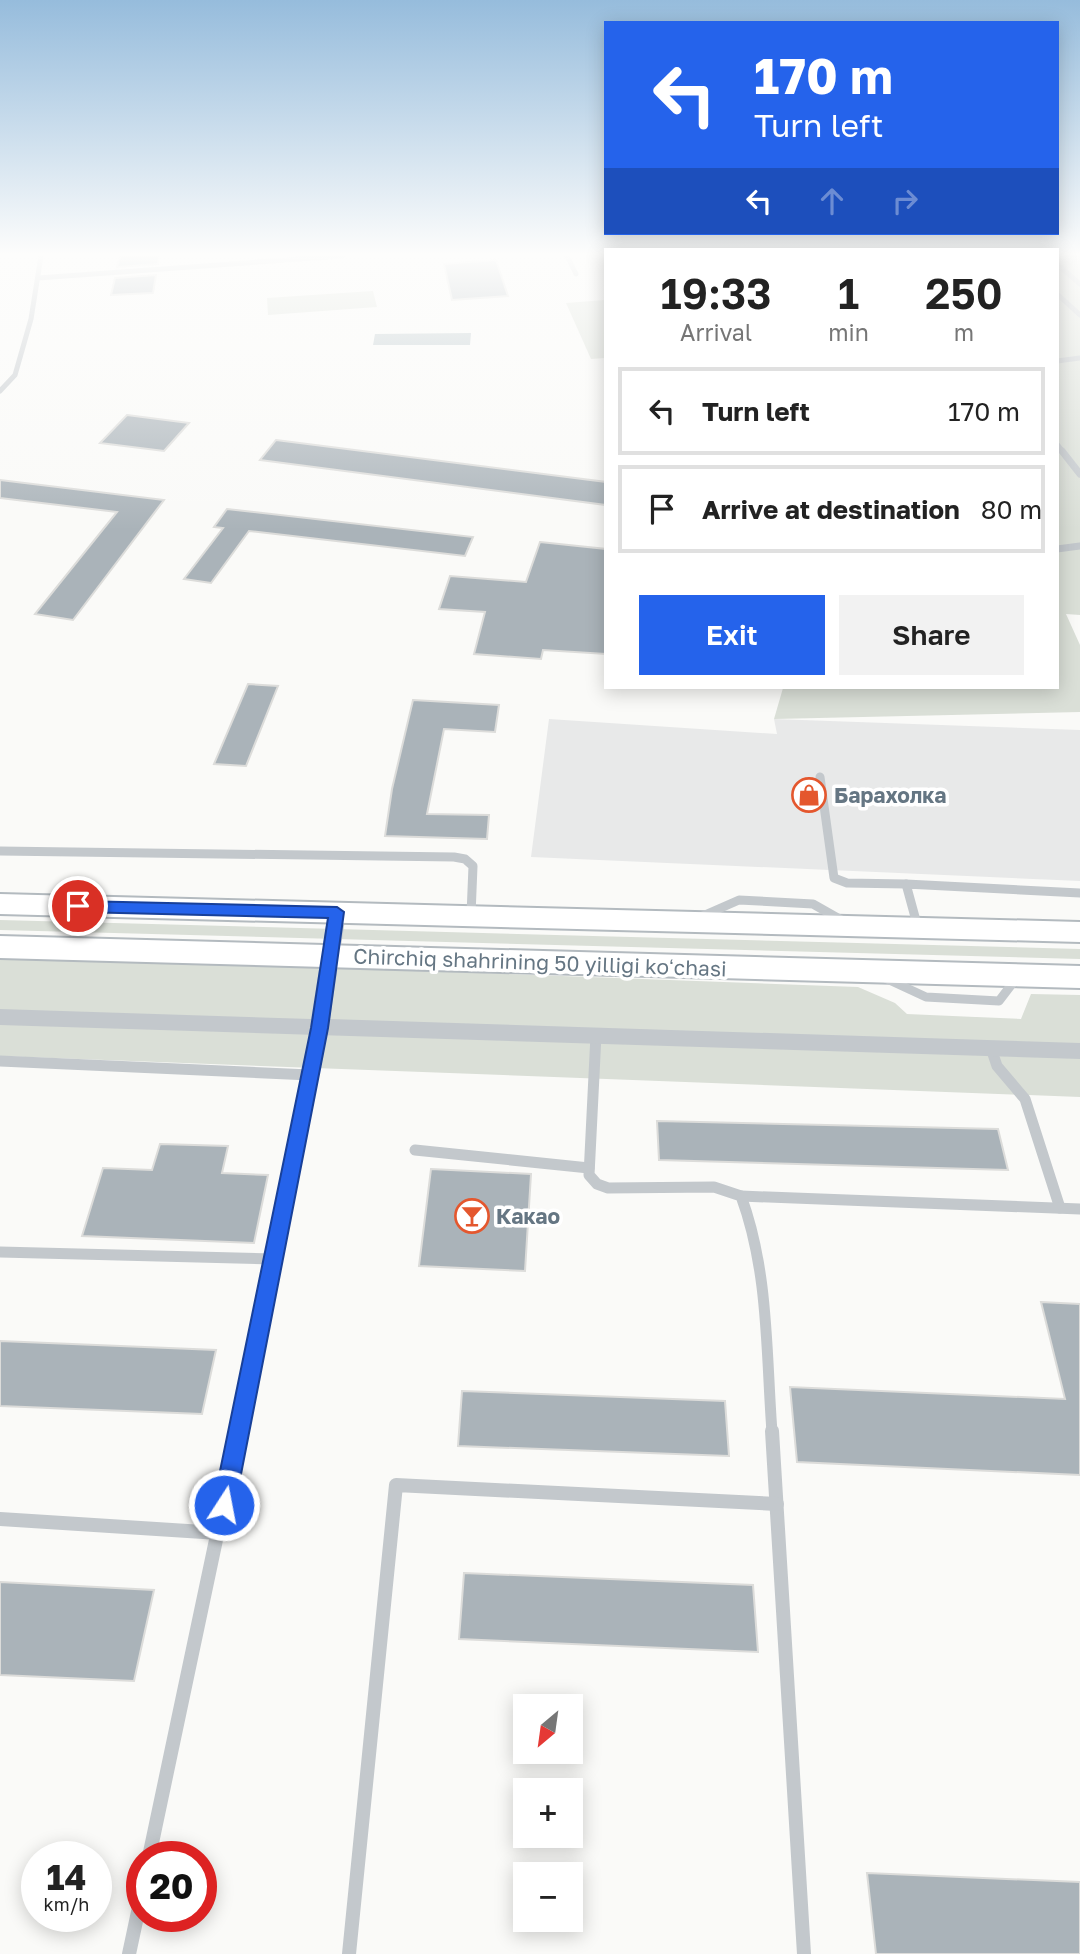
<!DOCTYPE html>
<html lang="en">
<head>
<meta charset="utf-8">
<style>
  :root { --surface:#fff; --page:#f2f2f2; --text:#222; --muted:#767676; --line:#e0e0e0; --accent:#2563eb }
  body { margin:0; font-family:"Golos Text",sans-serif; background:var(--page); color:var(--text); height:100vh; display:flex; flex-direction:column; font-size:26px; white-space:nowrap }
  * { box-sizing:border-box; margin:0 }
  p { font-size:23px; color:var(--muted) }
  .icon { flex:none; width:38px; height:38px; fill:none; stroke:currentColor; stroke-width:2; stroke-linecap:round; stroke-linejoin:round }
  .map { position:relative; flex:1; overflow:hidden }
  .details { position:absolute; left:604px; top:248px; width:455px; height:441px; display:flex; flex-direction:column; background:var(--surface); border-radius:0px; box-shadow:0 4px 18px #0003 }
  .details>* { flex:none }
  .top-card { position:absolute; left:604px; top:21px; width:455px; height:214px; border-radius:0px; box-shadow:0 4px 18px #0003; background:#2563eb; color:#fff; overflow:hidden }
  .needle { width:46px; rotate:209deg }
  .tools { position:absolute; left:513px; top:1694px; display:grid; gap:14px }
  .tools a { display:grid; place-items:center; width:70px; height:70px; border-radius:0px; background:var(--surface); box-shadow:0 4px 18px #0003; font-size:35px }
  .speed { position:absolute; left:21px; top:1841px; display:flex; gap:14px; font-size:35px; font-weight:700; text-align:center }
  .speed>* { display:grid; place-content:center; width:91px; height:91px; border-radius:50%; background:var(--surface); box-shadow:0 4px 18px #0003; line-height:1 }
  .speed small { font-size:18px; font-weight:400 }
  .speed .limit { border:10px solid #d22; background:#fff; color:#111 }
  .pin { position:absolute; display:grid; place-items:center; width:60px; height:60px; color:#fff; margin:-30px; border:4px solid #fff; border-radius:50%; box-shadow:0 2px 7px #0007 }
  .me { position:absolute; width:77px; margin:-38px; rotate:11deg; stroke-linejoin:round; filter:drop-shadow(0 0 5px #0008) }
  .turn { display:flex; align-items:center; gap:24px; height:147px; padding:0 35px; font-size:32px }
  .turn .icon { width:91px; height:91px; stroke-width:2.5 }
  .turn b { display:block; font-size:49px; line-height:60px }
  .lanes { display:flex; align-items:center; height:66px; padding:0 35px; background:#0003; justify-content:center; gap:35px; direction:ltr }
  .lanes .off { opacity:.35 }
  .eta { display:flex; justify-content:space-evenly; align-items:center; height:119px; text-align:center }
  .eta b { font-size:42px; font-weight:600; line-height:49px }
  .cta { display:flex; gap:14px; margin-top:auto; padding:14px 35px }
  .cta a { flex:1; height:80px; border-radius:0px; background:var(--accent); color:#fff; font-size:28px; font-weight:600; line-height:80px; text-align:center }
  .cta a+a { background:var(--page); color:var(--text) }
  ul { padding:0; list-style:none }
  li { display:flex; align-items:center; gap:21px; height:88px; margin:0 14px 10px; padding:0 21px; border:4px solid var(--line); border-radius:0px }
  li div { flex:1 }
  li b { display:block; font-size:26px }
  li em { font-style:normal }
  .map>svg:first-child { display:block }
</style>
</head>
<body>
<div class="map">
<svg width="1080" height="1954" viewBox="0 0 1080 1954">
  <rect width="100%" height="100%" fill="#fafaf8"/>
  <path fill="#e8e9e9" d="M549,719L777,734L774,719L1080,730V881L531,857Z"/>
  <g fill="#dadfd7">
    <path d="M1057,256H1080V615L1066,614L1080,645V712L774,719L783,688H1057Z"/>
    <path d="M373,291L377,307L268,315L267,298Z"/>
    <path d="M605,300V358L591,359L566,303Z"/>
    <path d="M0,920L1080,949V959L0,930Z"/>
    <path d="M0,955L858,987L895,1003L907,1014L1021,1019L1031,994L1080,995V1097L0,1056Z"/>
  </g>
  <path fill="#bbc7cb" d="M471,333L470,345H373L375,334Z"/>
  <g fill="#aab3b9" stroke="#dcdcda" stroke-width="2">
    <path d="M120,256H159L158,264L117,267Z"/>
    <path d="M496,260L508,296L452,300L444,264Z"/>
    <path d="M156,275L153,293L111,295L115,278Z"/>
    <path d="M127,415L189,423L164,451L100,443Z"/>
    <path d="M276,440L606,482V505L260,460Z"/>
    <path d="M0,480L164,500L73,620L35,614L117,512L0,498Z"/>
    <path d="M227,509L473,537L465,556L249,531L211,583L184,579L223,528L214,527Z"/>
    <path d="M540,542L606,549V654L543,650L541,659L474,654L485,612L439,609L450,576L526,582Z"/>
    <path d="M248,684L278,686L246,766L214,764Z"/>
    <path d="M413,700L499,705L495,732L444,729L427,814L489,815L487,839L385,836L392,789Z"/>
    <path d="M657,1121L998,1129L1008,1170L659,1160Z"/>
    <path d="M160,1144L228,1146L222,1173L268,1175L254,1243L82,1236L103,1168L152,1170Z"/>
    <path d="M431,1169L531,1174L525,1271L419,1266Z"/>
    <path d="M1041,1302L1080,1304V1475L797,1462L790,1387L1065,1399Z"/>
    <path d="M0,1341L216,1350L202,1414L0,1406Z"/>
    <path d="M462,1391L725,1401L729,1456L458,1446Z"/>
    <path d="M464,1573L753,1585L758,1652L459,1639Z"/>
    <path d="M0,1582L154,1590L134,1681L0,1675Z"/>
    <path d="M867,1873L1080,1882V1954H876Z"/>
  </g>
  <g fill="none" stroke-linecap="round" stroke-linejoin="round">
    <g stroke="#b3babf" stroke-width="4">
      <g id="secondary">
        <path d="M0,894L1080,922V942L0,914Z"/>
        <path d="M0,936L1080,966V988L0,958Z"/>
      </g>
    </g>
    <g stroke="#c3c8cc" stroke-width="5">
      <path d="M567,256L576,274"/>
      <path d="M1057,264L1080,284"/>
      <path d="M38,278L342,256"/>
      <path d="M1057,294L1080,315"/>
      <path d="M1057,361L1080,358"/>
      <path d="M0,391L15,375L31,319L41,256"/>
      <path d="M1057,444L1064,453"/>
    </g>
    <g stroke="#c3c8cc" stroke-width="7">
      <path d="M1062,451L1080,474"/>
      <path d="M1057,549L1080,546"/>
    </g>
    <g stroke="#c3c8cc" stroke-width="9">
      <path d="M820,777L834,878L847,883L906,884"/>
      <path d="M0,851L454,857L465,859L473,866L471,915"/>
      <path d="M698,918L739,900L813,904L843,921"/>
      <path d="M918,928L906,884L1080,893"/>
      <path d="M885,978L926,997L999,1001L1018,976"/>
    </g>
    <g stroke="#c3c8cc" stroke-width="11">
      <path d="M596,1035L589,1175L597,1184L608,1188L714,1187L741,1196C769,1272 766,1353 772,1432"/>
      <path d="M991,1048L997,1066L1025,1099L1060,1208"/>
      <path d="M0,1061L310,1075"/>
      <path d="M415,1150L589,1168"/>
      <path d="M741,1196L1080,1209"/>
      <path d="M0,1252L273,1259"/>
      <path d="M239,1432L319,1028"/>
    </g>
    <g stroke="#c3c8cc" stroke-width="14">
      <path d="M772,1431L804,1954"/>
      <path d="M0,1519L219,1533"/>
      <path d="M149,1857L239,1431"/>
      <path d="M129,1954L142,1893"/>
      <path d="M349,1954L396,1485L777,1504"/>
    </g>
    <path fill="#c3c8cc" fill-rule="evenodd" d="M337,906L344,908L346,913L330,1019L1080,1043V1059L0,1025V1009L311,1019L328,913L330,908Z"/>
    <use href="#secondary" fill="#fff" fill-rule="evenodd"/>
  </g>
  <linearGradient id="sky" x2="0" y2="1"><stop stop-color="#96bcdc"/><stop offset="0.48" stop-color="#fdfdfc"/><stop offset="1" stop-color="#fdfdfc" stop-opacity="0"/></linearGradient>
  <rect width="1080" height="530" fill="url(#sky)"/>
  <path fill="#2563eb" stroke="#184099" stroke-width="2" d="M78,901L337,907L344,912L328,1028L235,1505L232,1513L224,1516L217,1513L213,1505L311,1028L328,918L78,912L70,906Z"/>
  <defs>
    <g id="shop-ring" transform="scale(1.75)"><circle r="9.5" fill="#fff" stroke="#e4572e" stroke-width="1.5"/><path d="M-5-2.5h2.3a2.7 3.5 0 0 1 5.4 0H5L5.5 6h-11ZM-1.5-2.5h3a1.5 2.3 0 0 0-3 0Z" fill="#e4572e"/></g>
    <g id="bar-ring" transform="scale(1.75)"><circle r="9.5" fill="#fff" stroke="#e4572e" stroke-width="1.5"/><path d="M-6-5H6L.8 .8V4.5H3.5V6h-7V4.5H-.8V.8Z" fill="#e4572e"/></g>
  </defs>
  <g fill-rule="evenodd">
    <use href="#shop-ring" x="809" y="795"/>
    <use href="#bar-ring" x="472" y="1216"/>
  </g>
  <g text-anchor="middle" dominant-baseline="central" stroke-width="7" stroke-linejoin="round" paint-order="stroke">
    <g font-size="21" font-weight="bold" fill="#657683" stroke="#fff" text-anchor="start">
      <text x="834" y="795">Барахолка</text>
      <text x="496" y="1216">Какао</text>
    </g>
    <g font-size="21" fill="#657683" stroke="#fff">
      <text transform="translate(540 962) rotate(2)">Chirchiq shahrining 50 yilligi koʻchasi</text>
    </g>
  </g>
</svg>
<div class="tools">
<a><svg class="needle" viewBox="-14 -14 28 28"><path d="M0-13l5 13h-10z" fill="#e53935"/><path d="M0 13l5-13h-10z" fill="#767676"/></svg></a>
<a>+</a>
<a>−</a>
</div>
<div class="speed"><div>14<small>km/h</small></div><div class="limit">20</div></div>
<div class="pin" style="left:78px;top:906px;background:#d93025"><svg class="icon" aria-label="arrive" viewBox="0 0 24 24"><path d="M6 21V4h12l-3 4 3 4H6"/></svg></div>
<svg class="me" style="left:224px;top:1505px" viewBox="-20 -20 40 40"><circle r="17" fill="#2563eb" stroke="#fff" stroke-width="3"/><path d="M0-11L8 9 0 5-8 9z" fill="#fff"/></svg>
<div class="top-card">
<div class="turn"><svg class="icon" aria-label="left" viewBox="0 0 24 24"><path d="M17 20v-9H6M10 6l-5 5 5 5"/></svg><div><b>170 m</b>Turn left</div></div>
<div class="lanes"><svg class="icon" aria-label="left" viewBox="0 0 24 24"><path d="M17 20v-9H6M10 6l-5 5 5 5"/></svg><svg class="icon off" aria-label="ahead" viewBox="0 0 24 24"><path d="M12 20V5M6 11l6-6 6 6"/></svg><svg class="icon off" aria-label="right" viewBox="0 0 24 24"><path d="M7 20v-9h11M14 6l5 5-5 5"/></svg></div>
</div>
<section class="details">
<div class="eta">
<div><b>19:33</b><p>Arrival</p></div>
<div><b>1</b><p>min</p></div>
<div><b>250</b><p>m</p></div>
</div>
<ul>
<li><svg class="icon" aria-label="left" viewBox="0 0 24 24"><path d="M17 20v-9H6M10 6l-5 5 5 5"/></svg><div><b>Turn left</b></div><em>170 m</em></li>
<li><svg class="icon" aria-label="arrive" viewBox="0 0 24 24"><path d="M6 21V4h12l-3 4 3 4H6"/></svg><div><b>Arrive at destination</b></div><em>80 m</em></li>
</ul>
<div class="cta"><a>Exit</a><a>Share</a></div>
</section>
</div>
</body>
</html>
